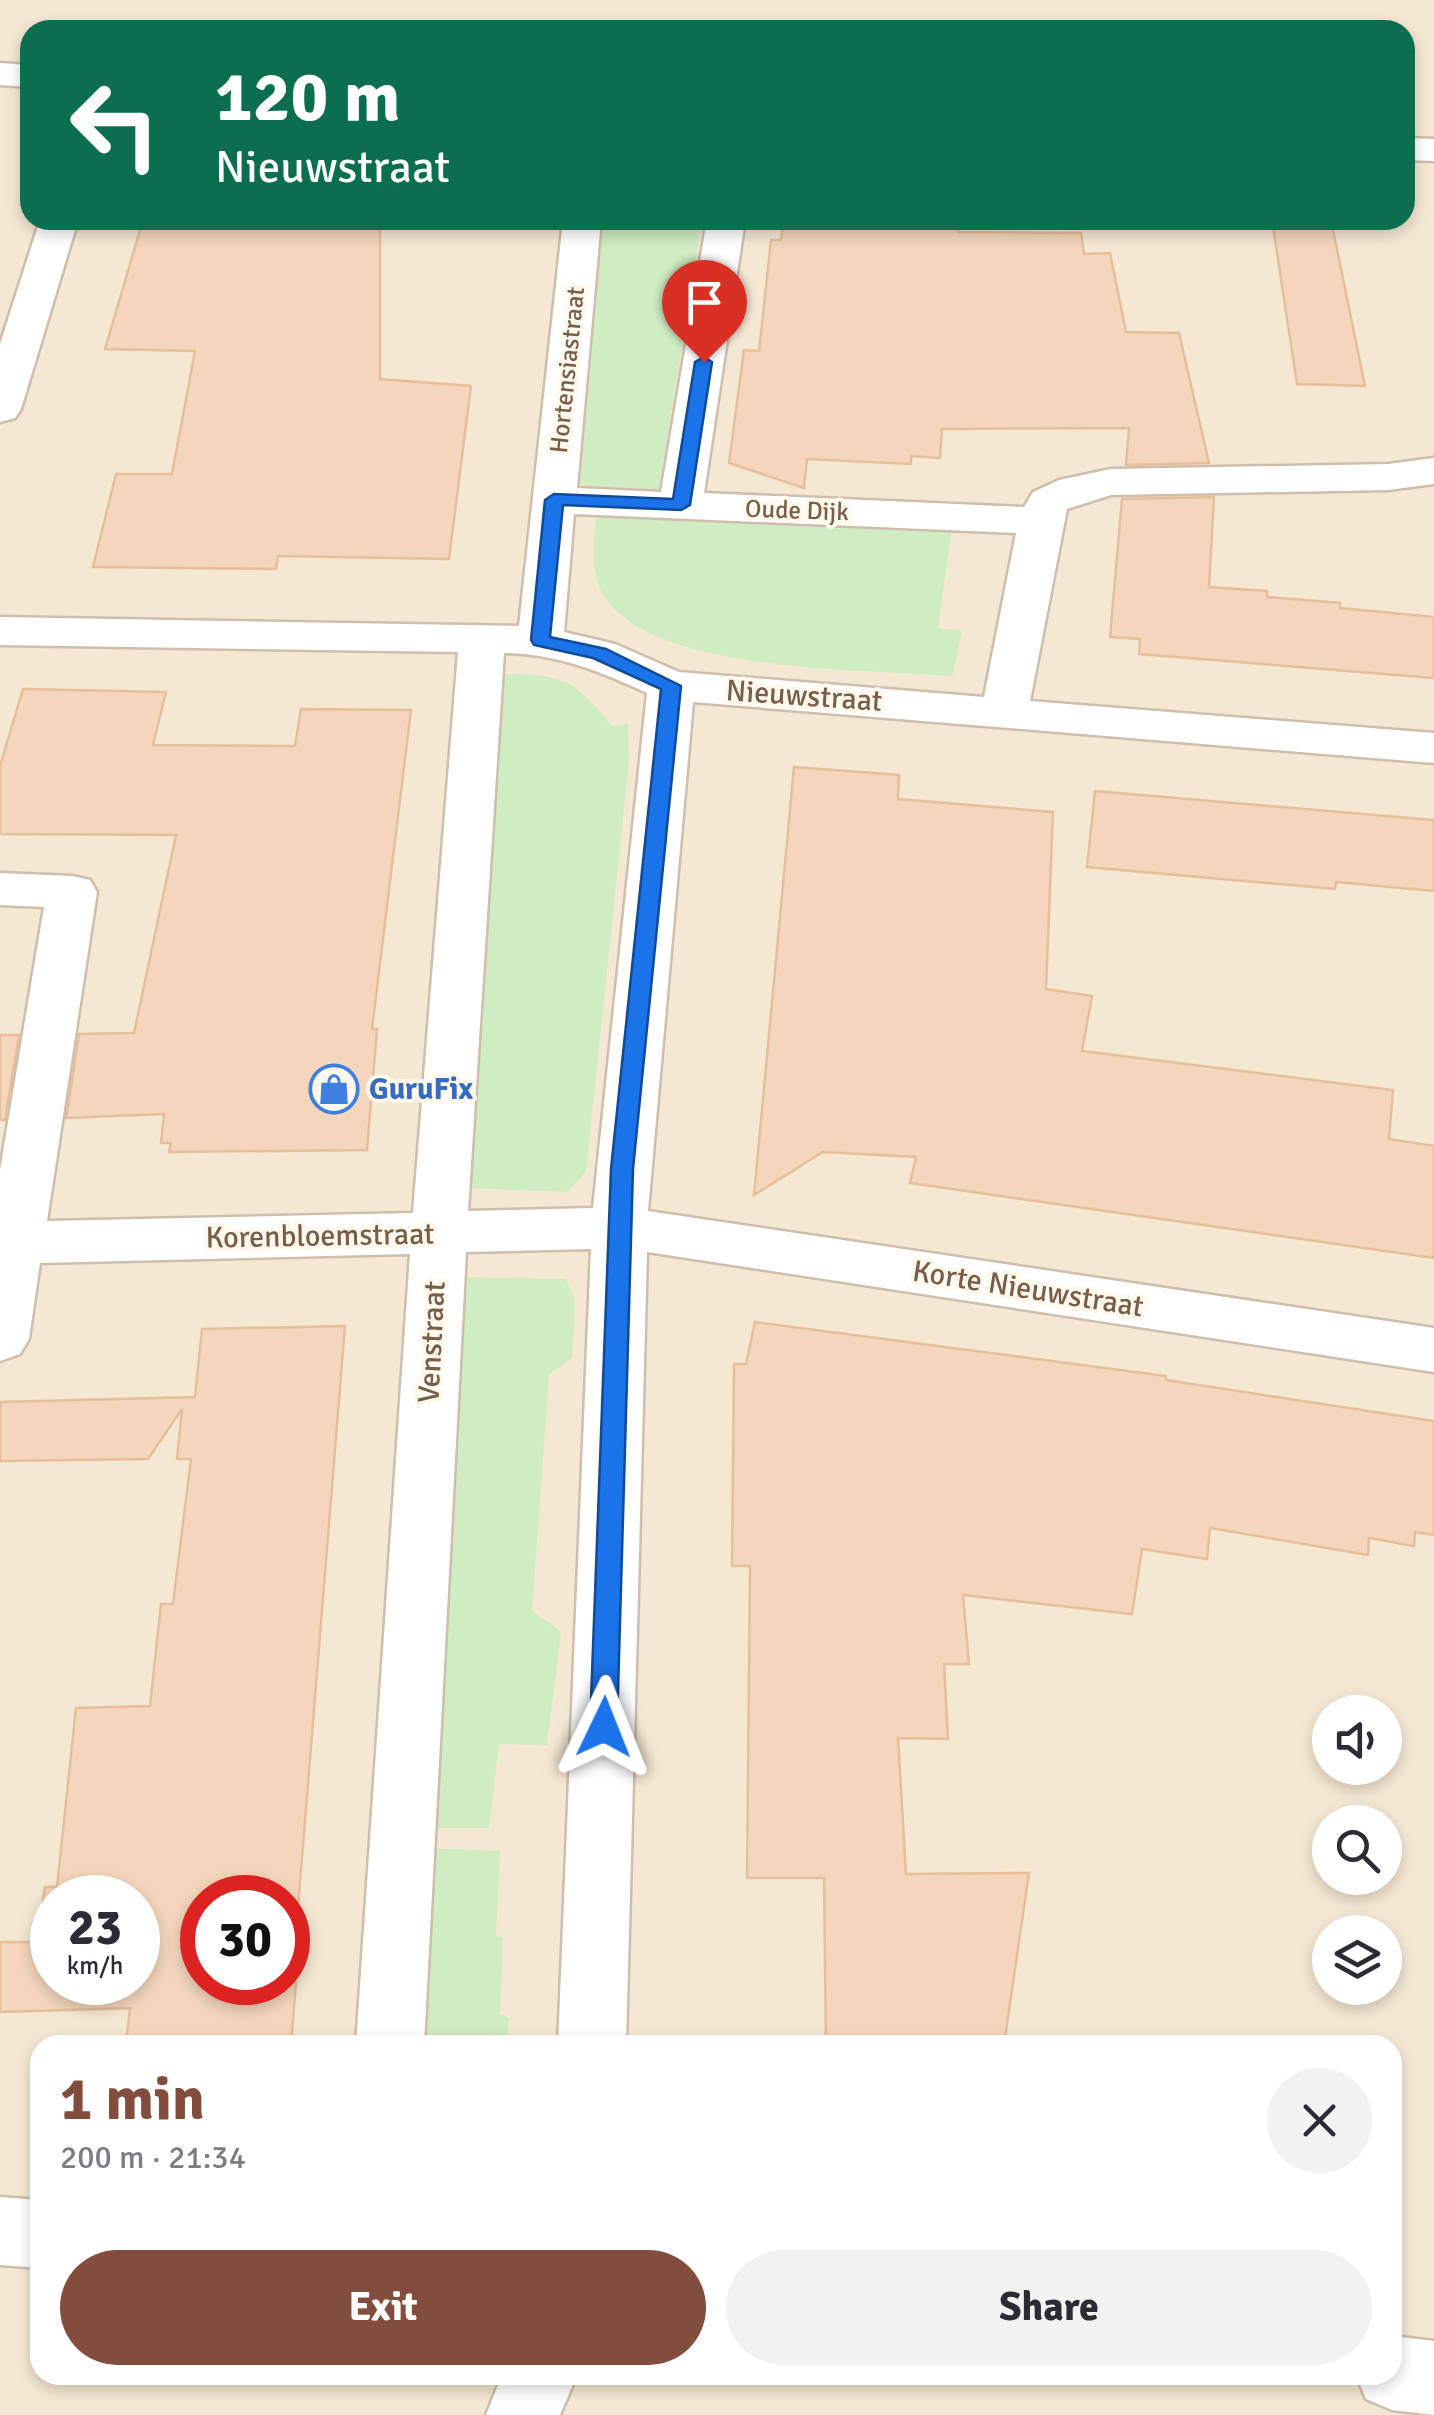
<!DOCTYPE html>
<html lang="en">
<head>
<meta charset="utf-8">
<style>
  :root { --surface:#fff; --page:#f2f2f3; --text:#2b2b33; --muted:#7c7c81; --accent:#824d3c }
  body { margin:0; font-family:Signika,sans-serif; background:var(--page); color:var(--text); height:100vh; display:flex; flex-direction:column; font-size:38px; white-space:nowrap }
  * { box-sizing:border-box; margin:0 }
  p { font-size:32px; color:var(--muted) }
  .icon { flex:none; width:55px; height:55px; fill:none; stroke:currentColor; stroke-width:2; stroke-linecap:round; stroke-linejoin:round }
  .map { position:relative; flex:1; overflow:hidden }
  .drawer { position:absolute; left:30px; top:2035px; width:1372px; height:350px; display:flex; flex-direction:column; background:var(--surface); border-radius:30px; box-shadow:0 5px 15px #0003 }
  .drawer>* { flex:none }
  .guide { position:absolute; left:20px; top:20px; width:1395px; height:210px; border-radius:30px; box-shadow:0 5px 15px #0003; background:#0b6e4f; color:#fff; overflow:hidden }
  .controls { position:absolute; left:1312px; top:1695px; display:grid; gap:20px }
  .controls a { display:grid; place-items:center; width:90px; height:90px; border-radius:50%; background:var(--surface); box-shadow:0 5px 15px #0003; font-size:50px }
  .speed { position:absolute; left:30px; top:1875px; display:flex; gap:20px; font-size:50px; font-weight:700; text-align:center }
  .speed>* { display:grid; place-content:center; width:130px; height:130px; border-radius:50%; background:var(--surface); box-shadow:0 5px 15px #0003; line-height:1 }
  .speed small { font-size:25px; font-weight:400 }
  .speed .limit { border:15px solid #d22; background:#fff; color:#111 }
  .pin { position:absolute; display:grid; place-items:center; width:85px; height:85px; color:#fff; margin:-102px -42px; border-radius:50% 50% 50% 0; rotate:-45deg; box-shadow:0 0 10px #0007 }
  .pin .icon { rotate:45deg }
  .me { position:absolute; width:110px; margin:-55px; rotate:2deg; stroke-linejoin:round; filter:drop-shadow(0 0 8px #0008) }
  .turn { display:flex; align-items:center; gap:35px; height:210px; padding:0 30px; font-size:45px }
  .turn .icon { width:130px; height:130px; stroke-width:2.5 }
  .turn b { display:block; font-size:70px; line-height:85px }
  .round { display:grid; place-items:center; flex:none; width:105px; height:105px; border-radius:52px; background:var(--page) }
  .head { display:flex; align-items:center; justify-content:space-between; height:170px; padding:0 30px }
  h1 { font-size:60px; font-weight:700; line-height:75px; color:var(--accent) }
  .button { display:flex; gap:20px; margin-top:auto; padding:20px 30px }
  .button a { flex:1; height:115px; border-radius:60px; background:var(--accent); color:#fff; font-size:40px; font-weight:700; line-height:115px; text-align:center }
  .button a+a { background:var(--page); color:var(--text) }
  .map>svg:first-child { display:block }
</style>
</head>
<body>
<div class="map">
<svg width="1434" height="2415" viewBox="0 0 1434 2415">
  <rect width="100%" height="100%" fill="#fdf6e5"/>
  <path fill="#f5e8d3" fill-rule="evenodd" d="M0,0H1434V2415H0ZM30,30H1405V220H30ZM1330,1712H1385V1768H1330ZM1330,1822H1385V1878H1330ZM52,1898H138V1982H52ZM202,1898H288V1982H202ZM1330,1932H1385V1988H1330ZM40,2045H1392V2375H40Z"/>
  <g fill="#d0ecc3">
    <path d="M603,220H702L659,489L585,486L580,482Z"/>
    <path d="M611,514L951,533L938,628L962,631L952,676C867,669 647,674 602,593C590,570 594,543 596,517Z"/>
    <path d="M501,674C561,674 574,678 612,726L628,724L629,761L586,1171L568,1192L465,1188Z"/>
    <path d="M455,1277L566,1279L575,1302L572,1358L549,1374L532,1611L561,1631L547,1745L499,1744L489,1828H423Z"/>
    <path d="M422,1848L500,1851L496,1936L503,1937L500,2014L509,2018L507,2045H412Z"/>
  </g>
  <g fill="#f4d6bc" stroke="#e7be9b" stroke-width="2.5" fill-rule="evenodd">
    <path d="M143,220H380V379L471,386L449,559L278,556L276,569L93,567L116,474H172L195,351L105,349Z"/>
    <path d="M897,220H958V232L1081,233L1084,254L1110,253L1126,332L1179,333L1209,463L1126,465L1129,428L942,429L940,458L911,456V464L807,459L804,488L729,463L744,350L759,351L771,240H781L783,224L896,229Z"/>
    <path d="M1272,220H1331L1365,386L1297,384Z"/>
    <path d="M1214,497L1209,587L1267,591V597L1340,603V608L1434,617V678L1139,654L1140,639L1110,637L1122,499Z"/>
    <path d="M23,689L166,692L153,745L295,746L301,709L411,710L372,1029H377L367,1150L169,1152L171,1143H161L164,1114L66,1118L79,1034L134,1033L176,835L0,834V766Z"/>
    <path d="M794,767L899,775L898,799L1053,812L1046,989L1092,996L1082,1051L1393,1090L1389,1139L1434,1146V1258L910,1183L916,1157L823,1152L754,1195Z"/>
    <path d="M1095,791L1434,820V891L1336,882L1335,889L1087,867Z"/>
    <path d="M0,1035H19L5,1120H0Z"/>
    <path d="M755,1322L1166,1376V1380L1434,1421V1535L1415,1532L1414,1546L1369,1538L1368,1555L1210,1528L1207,1559L1142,1549L1132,1614L963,1595L969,1664H944L948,1739L898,1738L906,1874L1029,1873L1004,2045H826L824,1878H747L750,1566H732L734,1364H746Z"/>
    <path d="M345,1326L292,1982H296L291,2045H126L130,2008L0,2012V1942H36L45,1887H57L76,1708L150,1706L161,1604H173L191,1459H177L182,1409L148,1459L0,1461V1402L195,1397L202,1329ZM52,1898H138V1982H52ZM202,1898H288V1982H202Z"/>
  </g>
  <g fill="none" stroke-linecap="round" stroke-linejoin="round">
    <g stroke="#cfbeab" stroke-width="5">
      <g id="minor">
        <path d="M0,63L30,65V87L0,85Z"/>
        <path d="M1405,138L1434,139V161L1405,160Z"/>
        <path d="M40,220H78L21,409L15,418L0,422V344Z"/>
        <path d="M563,220H601L577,488L661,492L707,220H745L704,493L1024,507L1033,492L1059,480L1111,469L1388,464L1434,458V484L1388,490L1111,495L1067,509L1030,701L1434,733V763L693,702L648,1211L1434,1328V1372L647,1252L626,2045H558L591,1249L466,1252L424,2045H356L410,1254L40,1263L29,1339L20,1354L0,1361V1170L44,907L0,905V873L72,876L90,880L97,892L47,1221L413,1213L458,652L0,645V617L519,626ZM574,514L1016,533L984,697L679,672L615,644L564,632ZM504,653C557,654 599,671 647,693L593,1208L468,1211Z"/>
        <path d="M0,2197L40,2200V2268L0,2265Z"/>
        <path d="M1392,2336L1434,2341V2415L1392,2410L1366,2399L1356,2375H1392Z"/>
        <path d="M502,2375H577L560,2415H486Z"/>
      </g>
    </g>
    <use href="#minor" fill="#fff" fill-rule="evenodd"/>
  </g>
  <path fill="#1a73e8" stroke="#114b97" stroke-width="2.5" d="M704,357L712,362L690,505L681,510L563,505L550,637L606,649L681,686L633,1169L617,1727L613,1735L604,1738L594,1735L590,1727L611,1169L661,689L593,658L534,645L531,640L545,500L554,494L673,499L695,362Z"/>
  <defs>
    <g id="shop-ring" transform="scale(2.5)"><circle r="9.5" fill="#fff9ed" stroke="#3f7fe0" stroke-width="1.5"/><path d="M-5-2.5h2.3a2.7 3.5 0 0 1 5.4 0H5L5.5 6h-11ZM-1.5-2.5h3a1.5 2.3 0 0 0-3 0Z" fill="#3f7fe0"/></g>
  </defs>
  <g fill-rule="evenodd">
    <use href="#shop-ring" x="334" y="1089"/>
  </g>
  <g text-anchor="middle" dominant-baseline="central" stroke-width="8" stroke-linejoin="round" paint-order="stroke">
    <g font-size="25" fill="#785d49" stroke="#fff9ed">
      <text transform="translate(567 370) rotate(-84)">Hortensiastraat</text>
      <text transform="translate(797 510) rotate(2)">Oude Dijk</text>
    </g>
    <g font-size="30" fill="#785d49" stroke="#fff9ed">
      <text transform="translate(804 696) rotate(4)">Nieuwstraat</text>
      <text transform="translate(320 1236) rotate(-1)">Korenbloemstraat</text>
      <text transform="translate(1028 1289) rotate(9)">Korte Nieuwstraat</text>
      <text transform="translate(432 1342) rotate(-87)">Venstraat</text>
    </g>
    <g font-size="30" font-weight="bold" fill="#366cbe" stroke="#fff9ed" text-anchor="start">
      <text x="369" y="1089">GuruFix</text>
    </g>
  </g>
</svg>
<div class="controls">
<a><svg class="icon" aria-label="sound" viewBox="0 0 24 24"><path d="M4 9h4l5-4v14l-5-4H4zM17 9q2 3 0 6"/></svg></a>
<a><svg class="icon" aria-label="search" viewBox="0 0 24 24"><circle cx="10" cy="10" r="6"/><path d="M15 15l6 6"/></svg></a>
<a><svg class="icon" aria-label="layers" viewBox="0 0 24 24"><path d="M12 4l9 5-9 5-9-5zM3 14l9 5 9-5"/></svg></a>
</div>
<div class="speed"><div>23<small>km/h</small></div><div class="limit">30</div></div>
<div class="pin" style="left:704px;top:362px;background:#d93025"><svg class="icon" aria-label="arrive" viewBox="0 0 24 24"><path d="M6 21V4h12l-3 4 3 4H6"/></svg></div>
<svg class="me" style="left:604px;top:1727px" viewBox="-20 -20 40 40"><path d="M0-17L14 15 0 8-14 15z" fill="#1a73e8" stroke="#fff" stroke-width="4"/></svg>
<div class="guide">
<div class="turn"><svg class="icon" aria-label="left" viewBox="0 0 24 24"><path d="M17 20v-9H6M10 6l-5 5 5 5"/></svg><div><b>120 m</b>Nieuwstraat</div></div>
</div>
<section class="drawer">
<div class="head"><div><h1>1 min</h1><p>200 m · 21:34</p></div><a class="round"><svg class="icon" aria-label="close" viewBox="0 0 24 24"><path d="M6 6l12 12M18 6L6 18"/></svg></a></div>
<div class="button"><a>Exit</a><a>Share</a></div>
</section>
</div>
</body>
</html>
